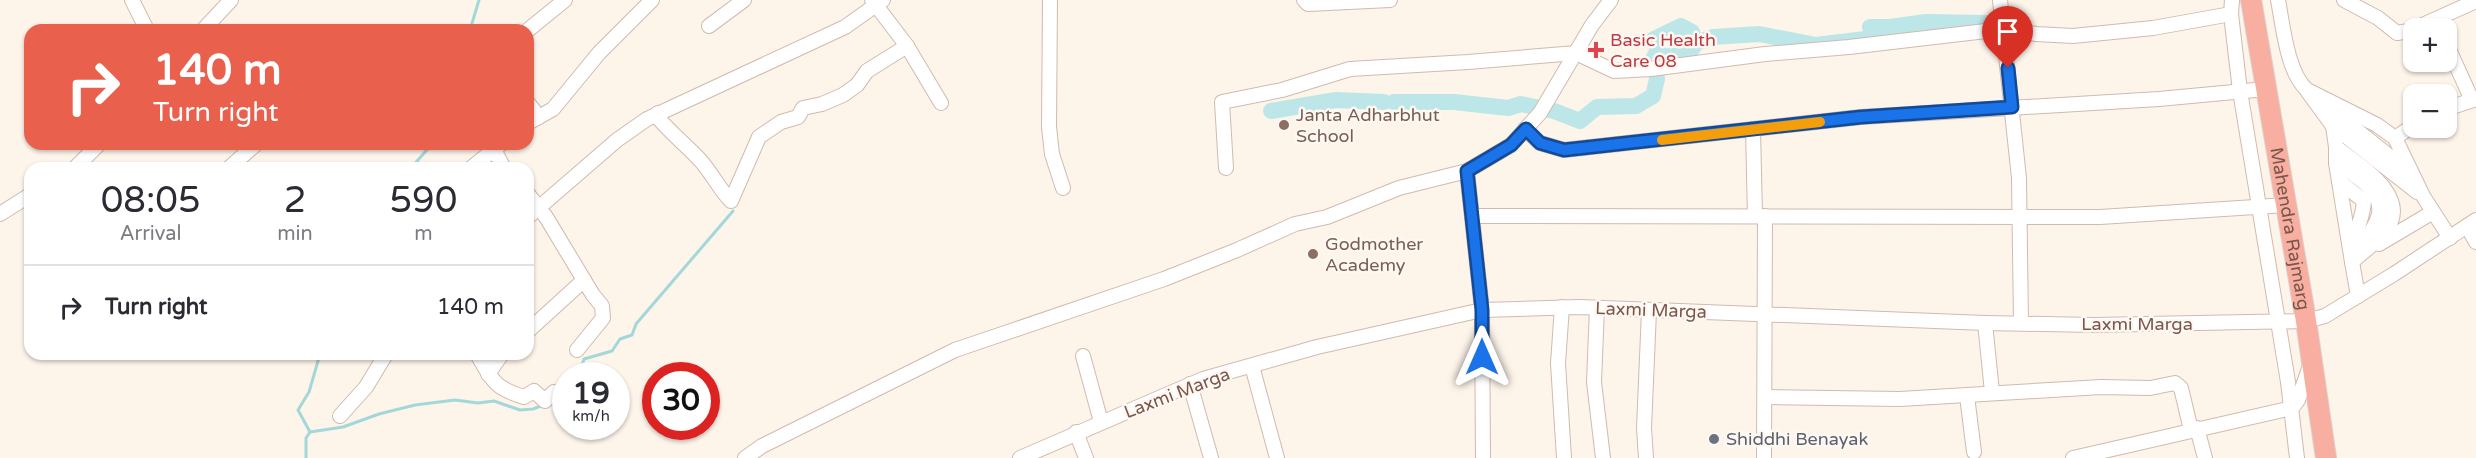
<!DOCTYPE html>
<html lang="en">
<head>
<meta charset="utf-8">
<style>
  :root { --surface:#fff; --page:#f2f2f3; --text:#2b2b33; --muted:#7c7c81; --line:#e1e1e2 }
  body { margin:0; font-family:"Varela Round",sans-serif; background:var(--page); color:var(--text); height:100vh; display:flex; flex-direction:column; font-size:22px; white-space:nowrap }
  * { box-sizing:border-box; margin:0 }
  p { font-size:20px; color:var(--muted) }
  .icon { flex:none; width:33px; height:33px; fill:none; stroke:currentColor; stroke-width:2; stroke-linecap:round; stroke-linejoin:round }
  .map { position:relative; flex:1; overflow:hidden }
  .sheet { position:absolute; left:24px; top:162px; width:510px; height:198px; display:flex; flex-direction:column; background:var(--surface); border-radius:18px; box-shadow:0 2px 4px #0004 }
  .sheet>* { flex:none }
  .banner { position:absolute; left:24px; top:24px; width:510px; height:126px; border-radius:18px; box-shadow:0 2px 4px #0004; background:#e9604d; color:#fff; overflow:hidden }
  .buttons { position:absolute; left:2403px; top:18px; display:grid; gap:12px }
  .buttons a { display:grid; place-items:center; width:54px; height:54px; border-radius:12px; background:var(--surface); box-shadow:0 2px 4px #0004; font-size:30px }
  .speed { position:absolute; left:552px; top:362px; display:flex; gap:12px; font-size:30px; font-weight:700; text-align:center }
  .speed>* { display:grid; place-content:center; width:78px; height:78px; border-radius:50%; background:var(--surface); box-shadow:0 2px 4px #0004; line-height:1 }
  .speed small { font-size:15px; font-weight:400 }
  .speed .limit { border:9px solid #d22; background:#fff; color:#111 }
  .pin { position:absolute; display:grid; place-items:center; width:51px; height:51px; color:#fff; margin:-62px -26px; border-radius:50% 50% 50% 0; rotate:-45deg; box-shadow:0 0 6px #0007 }
  .pin .icon { rotate:45deg }
  .me { position:absolute; width:66px; margin:-33px; rotate:0deg; stroke-linejoin:round; filter:drop-shadow(0 0 4px #0008) }
  .turn { display:flex; align-items:center; gap:21px; height:126px; padding:0 30px; font-size:27px }
  .turn .icon { width:78px; height:78px; stroke-width:2.5 }
  .turn b { display:block; font-size:42px; line-height:51px }
  .eta { display:flex; justify-content:space-evenly; align-items:center; height:102px; text-align:center }
  .eta b { font-size:36px; font-weight:600; line-height:42px }
  ul { padding:0; list-style:none }
  li { display:flex; align-items:center; gap:18px; height:84px; padding:0 30px; border-top:2px solid var(--line) }
  li div { flex:1 }
  li b { display:block; font-size:22px }
  li em { font-style:normal }
  .map>svg:first-child { display:block }
</style>
</head>
<body>
<div class="map">
<svg width="2476" height="458" viewBox="0 0 2476 458">
  <rect width="100%" height="100%" fill="#fdf4ea"/>
  <g fill="none" stroke-linecap="round" stroke-linejoin="round">
    <g stroke="#a3d8da" stroke-width="3">
      <path d="M470,30L479,0"/>
      <path d="M411,168L432,144"/>
      <path d="M574,375L581,369L584,359L612,351L620,339L632,335L636,324L733,211"/>
      <path d="M559,391L566,384"/>
      <path d="M310,432L343,427L379,414L415,405L455,400L478,403L494,401L520,410L533,409L543,405"/>
      <path d="M306,458V438L310,432L298,410L309,392L320,354"/>
    </g>
    <g stroke="#bde6e8" stroke-width="16">
      <path d="M1654,57L1658,51L1654,39L1681,26L1692,32L1696,43"/>
      <path d="M1394,102H1454L1508,108L1521,104L1554,111L1580,121L1597,107L1636,106L1653,96L1657,79L1654,57L1688,55L1696,43L1713,37L1759,34L1816,45L1874,38L1870,27H1890L1926,22L1987,23"/>
      <path d="M1271,111L1336,100L1384,102"/>
    </g>
    <g stroke="#d1baaf" stroke-width="16">
      <g id="minor">
        <path d="M132,0L147,30"/>
        <path d="M872,0L907,46L941,103"/>
        <path d="M1050,0L1049,127L1052,154L1063,188"/>
        <path d="M1304,0L1308,4L1390,0"/>
        <path d="M2000,0L2019,178L2021,323"/>
        <path d="M2232,0L2231,14L2240,91L2288,382L2297,458"/>
        <path d="M2278,0C2283,26 2287,72 2307,90L2377,125L2395,138L2423,196L2450,238"/>
        <path d="M2344,0L2378,18L2397,33L2414,30"/>
        <path d="M709,26L744,0"/>
        <path d="M2416,28L2476,1"/>
        <path d="M203,30L231,0"/>
        <path d="M528,30L565,0"/>
        <path d="M2446,43L2472,100"/>
        <path d="M2308,92L2333,126L2417,192"/>
        <path d="M528,103L539,117"/>
        <path d="M2329,108L2408,171"/>
        <path d="M2446,109L2476,99"/>
        <path d="M658,113L660,120C672,134 687,146 700,160C712,173 719,189 731,201L759,137L781,122L798,117L803,108L822,104L843,95L857,85L867,71L907,46"/>
        <path d="M528,123L553,109L599,53L652,0"/>
        <path d="M2333,126L2336,147C2360,166 2414,197 2384,233C2375,244 2362,252 2352,262L2358,296"/>
        <path d="M1525,129L1540,143L1564,150L1861,117L2159,99L2266,89"/>
        <path d="M1753,129L1755,216"/>
        <path d="M2395,138L2414,125"/>
        <path d="M2336,147V163C2354,175 2389,193 2377,220C2373,230 2365,240 2360,249"/>
        <path d="M494,150L504,168"/>
        <path d="M2336,163L2352,262"/>
        <path d="M75,168L99,144"/>
        <path d="M229,168L256,144"/>
        <path d="M471,168L501,144"/>
        <path d="M1226,168L1222,102L1282,90L1350,69L1468,62L1576,53L1614,71L1651,69L1765,54L1849,47L2003,29L2036,34L2073,36L2153,28L2231,14"/>
        <path d="M1467,171L1482,310L1483,458"/>
        <path d="M2339,181L2364,201C2363,219 2355,230 2353,247"/>
        <path d="M528,194L546,217L593,295L602,306L603,318L577,350"/>
        <path d="M0,214L30,195"/>
        <path d="M1472,216L2100,217L2286,205"/>
        <path d="M528,217L617,140L647,119L845,27L883,0"/>
        <path d="M2467,226L2476,242"/>
        <path d="M2379,244L2433,212"/>
        <path d="M1562,307L1558,363L1564,458"/>
        <path d="M1597,308L1594,382L1603,458"/>
        <path d="M1985,323L1992,392"/>
        <path d="M528,331L584,280"/>
        <path d="M477,354C492,380 494,388 524,397L534,391L545,401L554,392L566,403"/>
        <path d="M1083,356L1101,422"/>
        <path d="M1252,366L1277,458"/>
        <path d="M488,374L502,354"/>
        <path d="M1190,384L1211,458"/>
        <path d="M1967,396L1974,452"/>
        <path d="M1765,397L1900,399L2101,387L2150,388L2175,383L2181,388L2191,430"/>
        <path d="M340,416L366,387L386,354"/>
        <path d="M2197,428L2205,458"/>
        <path d="M1076,432L1086,458"/>
        <path d="M745,458L762,446L955,350L1164,279L1237,250L1295,224L1327,217L1399,188L1467,171L1511,145L1540,113L1592,25L1611,0"/>
        <path d="M1020,458L1203,379L1317,347L1482,310L1579,307L1985,323L2094,325L2306,321L2325,316L2394,274L2476,220"/>
        <path d="M1646,458L1644,428L1649,311"/>
        <path d="M1764,458L1765,216"/>
        <path d="M2073,458L2292,408L2298,400L2311,363"/>
      </g>
    </g>
    <g stroke="#dad0cd" stroke-width="22">
      <g id="highway">
        <path id="s1" d="M2251,0L2306,321L2326,458"/>
      </g>
    </g>
    <use href="#minor" stroke="#fff" stroke-width="14"/>
    <use href="#highway" stroke="#f8aea0" stroke-width="20"/>
  </g>
  <g fill="none" stroke-linecap="round" stroke-linejoin="round">
    <g stroke="#114b97" stroke-width="15">
      <path id="route" d="M1482,357V310L1467,171L1511,145L1526,129L1540,143L1564,150L1861,117L2012,107L2008,68"/>
    </g>
    <use href="#route" stroke="#1a73e8" stroke-width="10"/>
    <path stroke="#f59e0b" stroke-width="10" d="M1662,140L1820,122"/>
  </g>
  <path fill="#e0444e" stroke="#fff8f2" stroke-width="2" d="M1593 41h6v6h6v6h-6v6h-6v-6h-6v-6h6z"/>
  <g fill="#8d6e63" stroke="#fff8f2" stroke-width="2">
    <circle cx="1284" cy="125" r="6"/>
    <circle cx="1313" cy="254" r="6"/>
  </g>
  <circle fill="#6b7280" stroke="#fff8f2" stroke-width="2" cx="1714" cy="439" r="6"/>
  <g text-anchor="middle" dominant-baseline="central" stroke-width="5" stroke-linejoin="round" paint-order="stroke">
    <g font-size="18" fill="#be3a42" stroke="#fff8f2" text-anchor="start">
      <text x="1610" y="40">Basic Health<tspan x="1610" dy="21">Care 08</tspan></text>
    </g>
    <g font-size="18" fill="#785e54" stroke="#fff8f2" text-anchor="start">
      <text x="1296" y="115">Janta Adharbhut<tspan x="1296" dy="21">School</tspan></text>
      <text x="1325" y="244">Godmother<tspan x="1325" dy="21">Academy</tspan></text>
    </g>
    <g font-size="18" fill="#7a574c" stroke="#fff8f2">
      <text stroke="none"><textPath href="#s1" startOffset="232">Mahendra Rajmarg</textPath></text>
      <text transform="translate(1651 310) rotate(2)">Laxmi Marga</text>
      <text x="2137" y="324">Laxmi Marga</text>
      <text transform="translate(1177 393) rotate(-21)">Laxmi Marga</text>
    </g>
    <g font-size="18" fill="#5b616d" stroke="#fff8f2" text-anchor="start">
      <text x="1726" y="439">Shiddhi Benayak</text>
    </g>
  </g>
</svg>
<div class="buttons">
<a>+</a>
<a>−</a>
</div>
<div class="speed"><div>19<small>km/h</small></div><div class="limit">30</div></div>
<div class="pin" style="left:2008px;top:68px;background:#d93025"><svg class="icon" aria-label="arrive" viewBox="0 0 24 24"><path d="M6 21V4h12l-3 4 3 4H6"/></svg></div>
<svg class="me" style="left:1482px;top:357px" viewBox="-20 -20 40 40"><path d="M0-17L14 15 0 8-14 15z" fill="#1a73e8" stroke="#fff" stroke-width="4"/></svg>
<div class="banner">
<div class="turn"><svg class="icon" aria-label="right" viewBox="0 0 24 24"><path d="M7 20v-9h11M14 6l5 5-5 5"/></svg><div><b>140 m</b>Turn right</div></div>
</div>
<section class="sheet">
<div class="eta">
<div><b>08:05</b><p>Arrival</p></div>
<div><b>2</b><p>min</p></div>
<div><b>590</b><p>m</p></div>
</div>
<ul>
<li><svg class="icon" aria-label="right" viewBox="0 0 24 24"><path d="M7 20v-9h11M14 6l5 5-5 5"/></svg><div><b>Turn right</b></div><em>140 m</em></li>
</ul>
</section>
</div>
</body>
</html>
